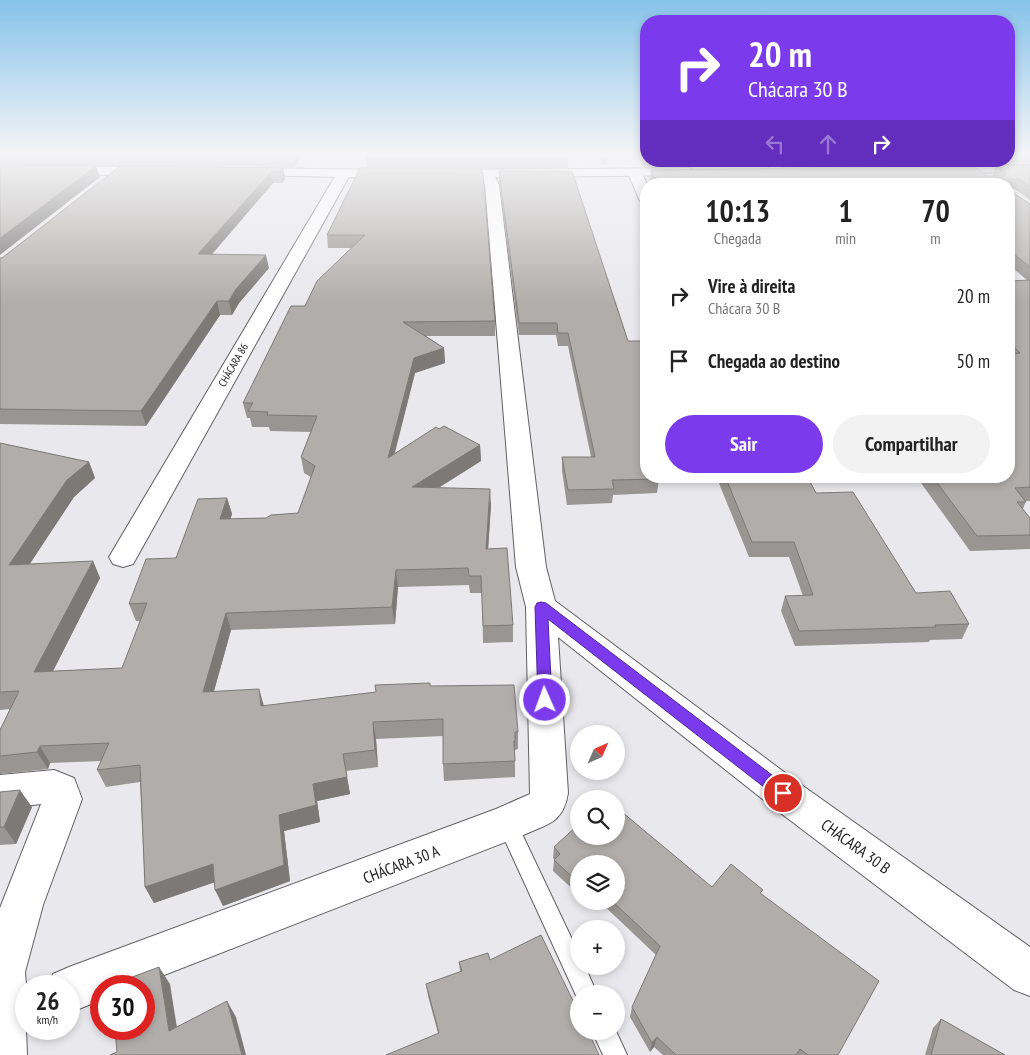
<!DOCTYPE html>
<html lang="pt">
<head>
<meta charset="utf-8">
<style>
  :root { --surface:#fff; --page:#f2f2f2; --text:#222; --muted:#767676; --accent:#7c3aed }
  body { margin:0; font-family:"PT Sans Narrow",sans-serif; background:var(--page); color:var(--text); height:100vh; display:flex; flex-direction:column; font-size:19px; white-space:nowrap }
  * { box-sizing:border-box; margin:0 }
  p { font-size:16px; color:var(--muted) }
  .icon { flex:none; width:28px; height:28px; fill:none; stroke:currentColor; stroke-width:2; stroke-linecap:round; stroke-linejoin:round }
  .map { position:relative; flex:1; overflow:hidden }
  .details { position:absolute; left:640px; top:178px; width:375px; height:305px; display:flex; flex-direction:column; background:var(--surface); border-radius:20px; box-shadow:0 2px 8px #0003 }
  .details>* { flex:none }
  .top-card { position:absolute; left:640px; top:15px; width:375px; height:152px; border-radius:20px; box-shadow:0 2px 8px #0003; background:#7c3aed; color:#fff; overflow:hidden }
  .needle { width:32px; rotate:45deg }
  .tools { position:absolute; left:570px; top:725px; display:grid; gap:10px }
  .tools a { display:grid; place-items:center; width:55px; height:55px; border-radius:50%; background:var(--surface); box-shadow:0 2px 8px #0003; font-size:25px }
  .speed { position:absolute; left:15px; top:975px; display:flex; gap:10px; font-size:25px; font-weight:700; text-align:center }
  .speed>* { display:grid; place-content:center; width:65px; height:65px; border-radius:50%; background:var(--surface); box-shadow:0 2px 8px #0003; line-height:1 }
  .speed small { font-size:12px; font-weight:400 }
  .speed .limit { border:8px solid #d22; background:#fff; color:#111 }
  .pin { position:absolute; display:grid; place-items:center; width:42px; height:42px; color:#fff; margin:-21px; border:2px solid #fff; border-radius:50%; box-shadow:0 1px 5px #0007 }
  .me { position:absolute; width:55px; margin:-28px; rotate:358deg; stroke-linejoin:round; filter:drop-shadow(0 0 4px #0008) }
  .turn { display:flex; align-items:center; gap:18px; height:105px; padding:0 25px; font-size:22px }
  .turn .icon { width:65px; height:65px; stroke-width:2.5 }
  .turn b { display:block; font-size:35px; line-height:42px }
  .lanes { display:flex; align-items:center; height:48px; padding:0 25px; background:#0003; justify-content:center; gap:25px; direction:ltr }
  .lanes .off { opacity:.35 }
  .eta { display:flex; justify-content:space-evenly; align-items:center; height:85px; text-align:center }
  .eta b { font-size:30px; font-weight:700; line-height:35px }
  .cta { display:flex; gap:10px; margin-top:auto; padding:10px 25px }
  .cta a { flex:1; height:58px; border-radius:30px; background:var(--accent); color:#fff; font-size:20px; font-weight:700; line-height:58px; text-align:center }
  .cta a+a { background:var(--page); color:var(--text) }
  ul { padding:0; list-style:none }
  li { display:flex; align-items:center; gap:15px; height:65px; padding:0 25px }
  li div { flex:1 }
  li b { display:block; font-size:19px }
  li em { font-style:normal }
  .map>svg:first-child { display:block }
</style>
</head>
<body>
<div class="map">
<svg width="1030" height="1055" viewBox="0 0 1030 1055">
  <rect width="100%" height="100%" fill="#e9e9ed"/>
  <g fill="none" stroke-linecap="round" stroke-linejoin="round">
    <g stroke="#616064" stroke-width="2">
      <g id="lane">
        <path d="M507,814L514,817L579,954V966H585L597,994H579V1002L497,823L500,817Z"/>
        <path d="M592,1031H616L627,1055H603Z"/>
      </g>
    </g>
    <g stroke="#616064" stroke-width="2">
      <g id="street">
        <path d="M771,161H785L780,174H770L768,171Z"/>
        <path d="M344,169L351,173L137,557L133,564L123,567L113,564L109,557L337,173Z"/>
        <path d="M635,169L640,170L647,184L646,203L641,202L639,199L628,173Z"/>
        <path d="M487,170L492,171L499,185L546,567L555,601L796,781L1030,947V996L1014,990L770,805L558,637L568,793C563,824 547,824 521,836L136,986H101V1000L69,1013V986H48L53,974L69,967L496,809L530,794L526,607L516,567L485,185L480,174Z"/>
        <path d="M54,770L74,778L82,799L43,905L25,972L26,984L32,986H26V1029H29L26,1030L27,1055H0V908L41,804L0,809V775Z"/>
      </g>
    </g>
    <g stroke="#616064" stroke-width="2">
      <g id="secondary">
        <path d="M942,165H1030V173L937,172L935,169Z"/>
        <path d="M0,166L151,167L158,171L151,175L0,174Z"/>
        <path d="M247,168L394,170L401,174L394,178L242,175L240,172Z"/>
        <path d="M689,168L696,172L694,175L447,178L440,174L447,170Z"/>
      </g>
    </g>
    <use href="#lane" fill="#fff" fill-rule="evenodd"/>
    <use href="#street" fill="#fff" fill-rule="evenodd"/>
    <use href="#secondary" fill="#fff" fill-rule="evenodd"/>
  </g>
  <g fill="#989592">
    <path d="M0,155H303L294,167L0,165Z"/>
    <path d="M599,155H611L603,165Z"/>
    <path d="M639,155H646V161H770L767,166L645,168Z"/>
    <path d="M1009,155H1030V163H972L785,166L786,161H1009Z"/>
    <path d="M366,158L568,159V169L367,168Z"/>
    <path d="M1030,165V200L1015,189H1012V192L1030,204V501H1026L1023,509L1030,518V549L970,551L916,476H1009V281L1027,280L1009,265V184H652L650,179L651,170L993,176V175L996,166Z"/>
    <path d="M283,168L285,179L282,183H273L212,254L269,268L239,303L232,315H220L146,426L0,424V258Z"/>
    <path d="M360,168L495,321V336H426L444,348L445,363L415,373L395,453L439,429L480,445L481,461L438,488L491,505L488,549L513,625V642L483,643L482,593H470L469,585L398,587L395,624L231,630L214,691L264,706L430,686L518,732V749L515,750V777L444,781L443,764V736L376,739L378,767L346,771L350,794L317,801L320,822L284,831L290,881L223,906L215,882L154,903L145,887L140,782L106,787L97,770L101,761L50,763L48,769L0,774V730L10,709L0,710V443L89,462L95,478L74,497L29,564L93,561L100,578L53,671L122,668L141,621H136L129,604L176,558L227,498L232,514L230,519L266,518L298,513L311,477L304,473L301,457L311,432L270,431L269,427H252L250,418H247L243,403L305,306L352,248H328L327,235Z"/>
    <path d="M499,171L628,341H646V434L659,479L657,493L613,495L612,503L567,505L562,471V457H591L568,346H558L556,335H519L499,181Z"/>
    <path d="M716,476H807L816,493L916,593L969,624L962,639L930,640L929,642L795,646L781,611L785,596H803L789,557H749Z"/>
    <path d="M0,792L32,807L16,844L0,845Z"/>
    <path d="M554,847L712,887L761,894L838,1055H663L654,1047L650,1052L630,1017L632,1007L656,955L599,901H616L579,864V893L578,894L553,871L554,860H555L553,858Z"/>
    <path d="M490,960L579,1013L438,1033L428,996L426,984L460,972L459,962Z"/>
    <path d="M941,1019L1005,1055H925L933,1028Z"/>
  </g>
  <g fill="#7c7977">
    <path d="M293,155H303L294,167L293,156Z"/>
    <path d="M604,155H611L603,165Z"/>
    <path d="M96,166L100,177L0,255V238Z"/>
    <path d="M283,168L285,179L282,183L280,172Z"/>
    <path d="M271,172L273,183L201,267L198,254Z"/>
    <path d="M266,255L269,268L239,303L232,315L229,301L236,289Z"/>
    <path d="M217,301L220,315L146,426L141,411Z"/>
    <path d="M444,348L445,363L415,373L389,474L388,458L414,358Z"/>
    <path d="M480,445L481,461L413,504L412,487Z"/>
    <path d="M89,462L95,478L74,497L18,582L9,565L67,480Z"/>
    <path d="M490,489L491,505L487,566L486,549Z"/>
    <path d="M227,498L232,514L225,536L220,519Z"/>
    <path d="M93,561L100,578L44,689L34,672Z"/>
    <path d="M396,570L398,587L395,624L392,607Z"/>
    <path d="M226,613L231,630L209,709L203,692Z"/>
    <path d="M259,689L264,706H261Z"/>
    <path d="M373,722L376,739L378,767L375,750Z"/>
    <path d="M515,740V757L514,741Z"/>
    <path d="M40,746L50,763L48,769L37,752Z"/>
    <path d="M343,754L350,794L317,801L320,822L284,831L290,881L223,906L215,890L279,815L313,784Z"/>
    <path d="M20,790L32,807L16,844L4,827Z"/>
    <path d="M213,864L221,880L154,903L145,887Z"/>
    <path d="M159,967L170,984L180,1047L169,1031Z"/>
    <path d="M227,1001L236,1017L246,1055H242Z"/>
    <path d="M657,1037L654,1047L650,1052L652,1043Z"/>
  </g>
  <g fill="#b1adaa" stroke="#7c7977">
    <path d="M142,155H293V156Z"/>
    <path d="M367,155H567L568,159L366,158Z"/>
    <path d="M0,165L96,166L0,238Z"/>
    <path d="M1030,165V187L1019,179H1011L1012,192L1030,204V267L1009,250V184H658L651,170L974,166L987,176H1005L1006,173L996,166Z"/>
    <path d="M120,166L283,168L280,172H271L198,254L266,255L236,289L229,301H217L141,411L0,409V258H2Z"/>
    <path d="M360,168L481,169L483,174L495,321L403,322L444,348L414,358L388,458L436,427L439,429L444,426L480,445L412,487L490,489L486,549L507,548L513,625L483,626L481,576H469L468,568L396,570L392,607L226,613L203,692L259,689L261,706L376,692L375,685L430,683V686L514,685L518,732H515V740L514,741L515,761L443,764V719L373,722L375,750L343,754L347,777L313,784L316,805L279,815L284,865L215,890L213,864L145,887L140,765L97,770L109,743L40,746L37,752L0,756V730L19,691L0,692V443L89,462L67,480L9,565L93,561L34,672L122,668L147,603L129,604L146,559L176,558L198,499L227,498L220,519L266,518L271,515L298,513L315,466L301,457L317,416L267,415L268,412L248,411L253,403H243L291,306H305L317,281L365,235H327Z"/>
    <path d="M499,171H572L628,341H646V420H642L646,435V476H658L659,479L612,480L614,489L568,490L562,457H595L568,333H558L557,323H519Z"/>
    <path d="M1030,280V487L1015,488L1026,502H1017L1030,518V535L977,536L932,476H1009V354L1020,353L1009,342V281Z"/>
    <path d="M725,476H807L816,493L853,492L916,593L950,591L969,624L935,625L936,627L799,631L785,596L813,595L794,542H752Z"/>
    <path d="M20,790L4,827H0V792Z"/>
    <path d="M616,807L712,887L731,864L763,890L760,893L879,981L838,1055H808L800,1049L796,1055H676L657,1037L652,1043L632,1007L660,946L612,901H616V864H579V883L554,860L560,854L554,847L579,824V836H616Z"/>
    <path d="M541,935L579,1013V1031H588L599,1055H386L439,1033L426,984L462,971L459,962L488,953L490,960Z"/>
    <path d="M159,967L169,1031L227,1001L242,1055H110L117,1052L115,1029H144V986H111V985Z"/>
    <path d="M941,1019L1005,1055H931Z"/>
  </g>
  <linearGradient id="sky" x2="0" y2="1"><stop stop-color="#87c3ea"/><stop offset="0.51" stop-color="#f5f5f7"/><stop offset="1" stop-color="#f5f5f7" stop-opacity="0"/></linearGradient>
  <rect width="1030" height="303" fill="url(#sky)"/>
  <path fill="#7c3aed" stroke="#51269a" d="M541,602L546,603L789,788L791,793L789,798L783,800L778,798L548,619L552,700L550,704L545,705L540,704L538,700L535,607L537,603Z"/>
  <g text-anchor="middle" dominant-baseline="central" stroke-width="4" stroke-linejoin="round" paint-order="stroke">
    <g font-size="11" fill="#242325" stroke="#fff">
      <text transform="translate(233 365) rotate(-60)">CHÁCARA 86</text>
    </g>
    <g font-size="16" fill="#242325" stroke="#fff">
      <text transform="translate(856 846) rotate(36)">CHÁCARA 30 B</text>
      <text transform="translate(401 864) rotate(-21)">CHÁCARA 30 A</text>
    </g>
  </g>
</svg>
<div class="tools">
<a><svg class="needle" viewBox="-14 -14 28 28"><path d="M0-13l5 13h-10z" fill="#e53935"/><path d="M0 13l5-13h-10z" fill="#767676"/></svg></a>
<a><svg class="icon" aria-label="search" viewBox="0 0 24 24"><circle cx="10" cy="10" r="6"/><path d="M15 15l6 6"/></svg></a>
<a><svg class="icon" aria-label="layers" viewBox="0 0 24 24"><path d="M12 4l9 5-9 5-9-5zM3 14l9 5 9-5"/></svg></a>
<a>+</a>
<a>−</a>
</div>
<div class="speed"><div>26<small>km/h</small></div><div class="limit">30</div></div>
<div class="pin" style="left:783px;top:793px;background:#d93025"><svg class="icon" aria-label="arrive" viewBox="0 0 24 24"><path d="M6 21V4h12l-3 4 3 4H6"/></svg></div>
<svg class="me" style="left:545px;top:700px" viewBox="-20 -20 40 40"><circle r="17" fill="#7c3aed" stroke="#fff" stroke-width="3"/><path d="M0-11L8 9 0 5-8 9z" fill="#fff"/></svg>
<div class="top-card">
<div class="turn"><svg class="icon" aria-label="right" viewBox="0 0 24 24"><path d="M7 20v-9h11M14 6l5 5-5 5"/></svg><div><b>20 m</b>Chácara 30 B</div></div>
<div class="lanes"><svg class="icon off" aria-label="left" viewBox="0 0 24 24"><path d="M17 20v-9H6M10 6l-5 5 5 5"/></svg><svg class="icon off" aria-label="ahead" viewBox="0 0 24 24"><path d="M12 20V5M6 11l6-6 6 6"/></svg><svg class="icon" aria-label="right" viewBox="0 0 24 24"><path d="M7 20v-9h11M14 6l5 5-5 5"/></svg></div>
</div>
<section class="details">
<div class="eta">
<div><b>10:13</b><p>Chegada</p></div>
<div><b>1</b><p>min</p></div>
<div><b>70</b><p>m</p></div>
</div>
<ul>
<li><svg class="icon" aria-label="right" viewBox="0 0 24 24"><path d="M7 20v-9h11M14 6l5 5-5 5"/></svg><div><b>Vire à direita</b><p>Chácara 30 B</p></div><em>20 m</em></li>
<li><svg class="icon" aria-label="arrive" viewBox="0 0 24 24"><path d="M6 21V4h12l-3 4 3 4H6"/></svg><div><b>Chegada ao destino</b></div><em>50 m</em></li>
</ul>
<div class="cta"><a>Sair</a><a>Compartilhar</a></div>
</section>
</div>
</body>
</html>
